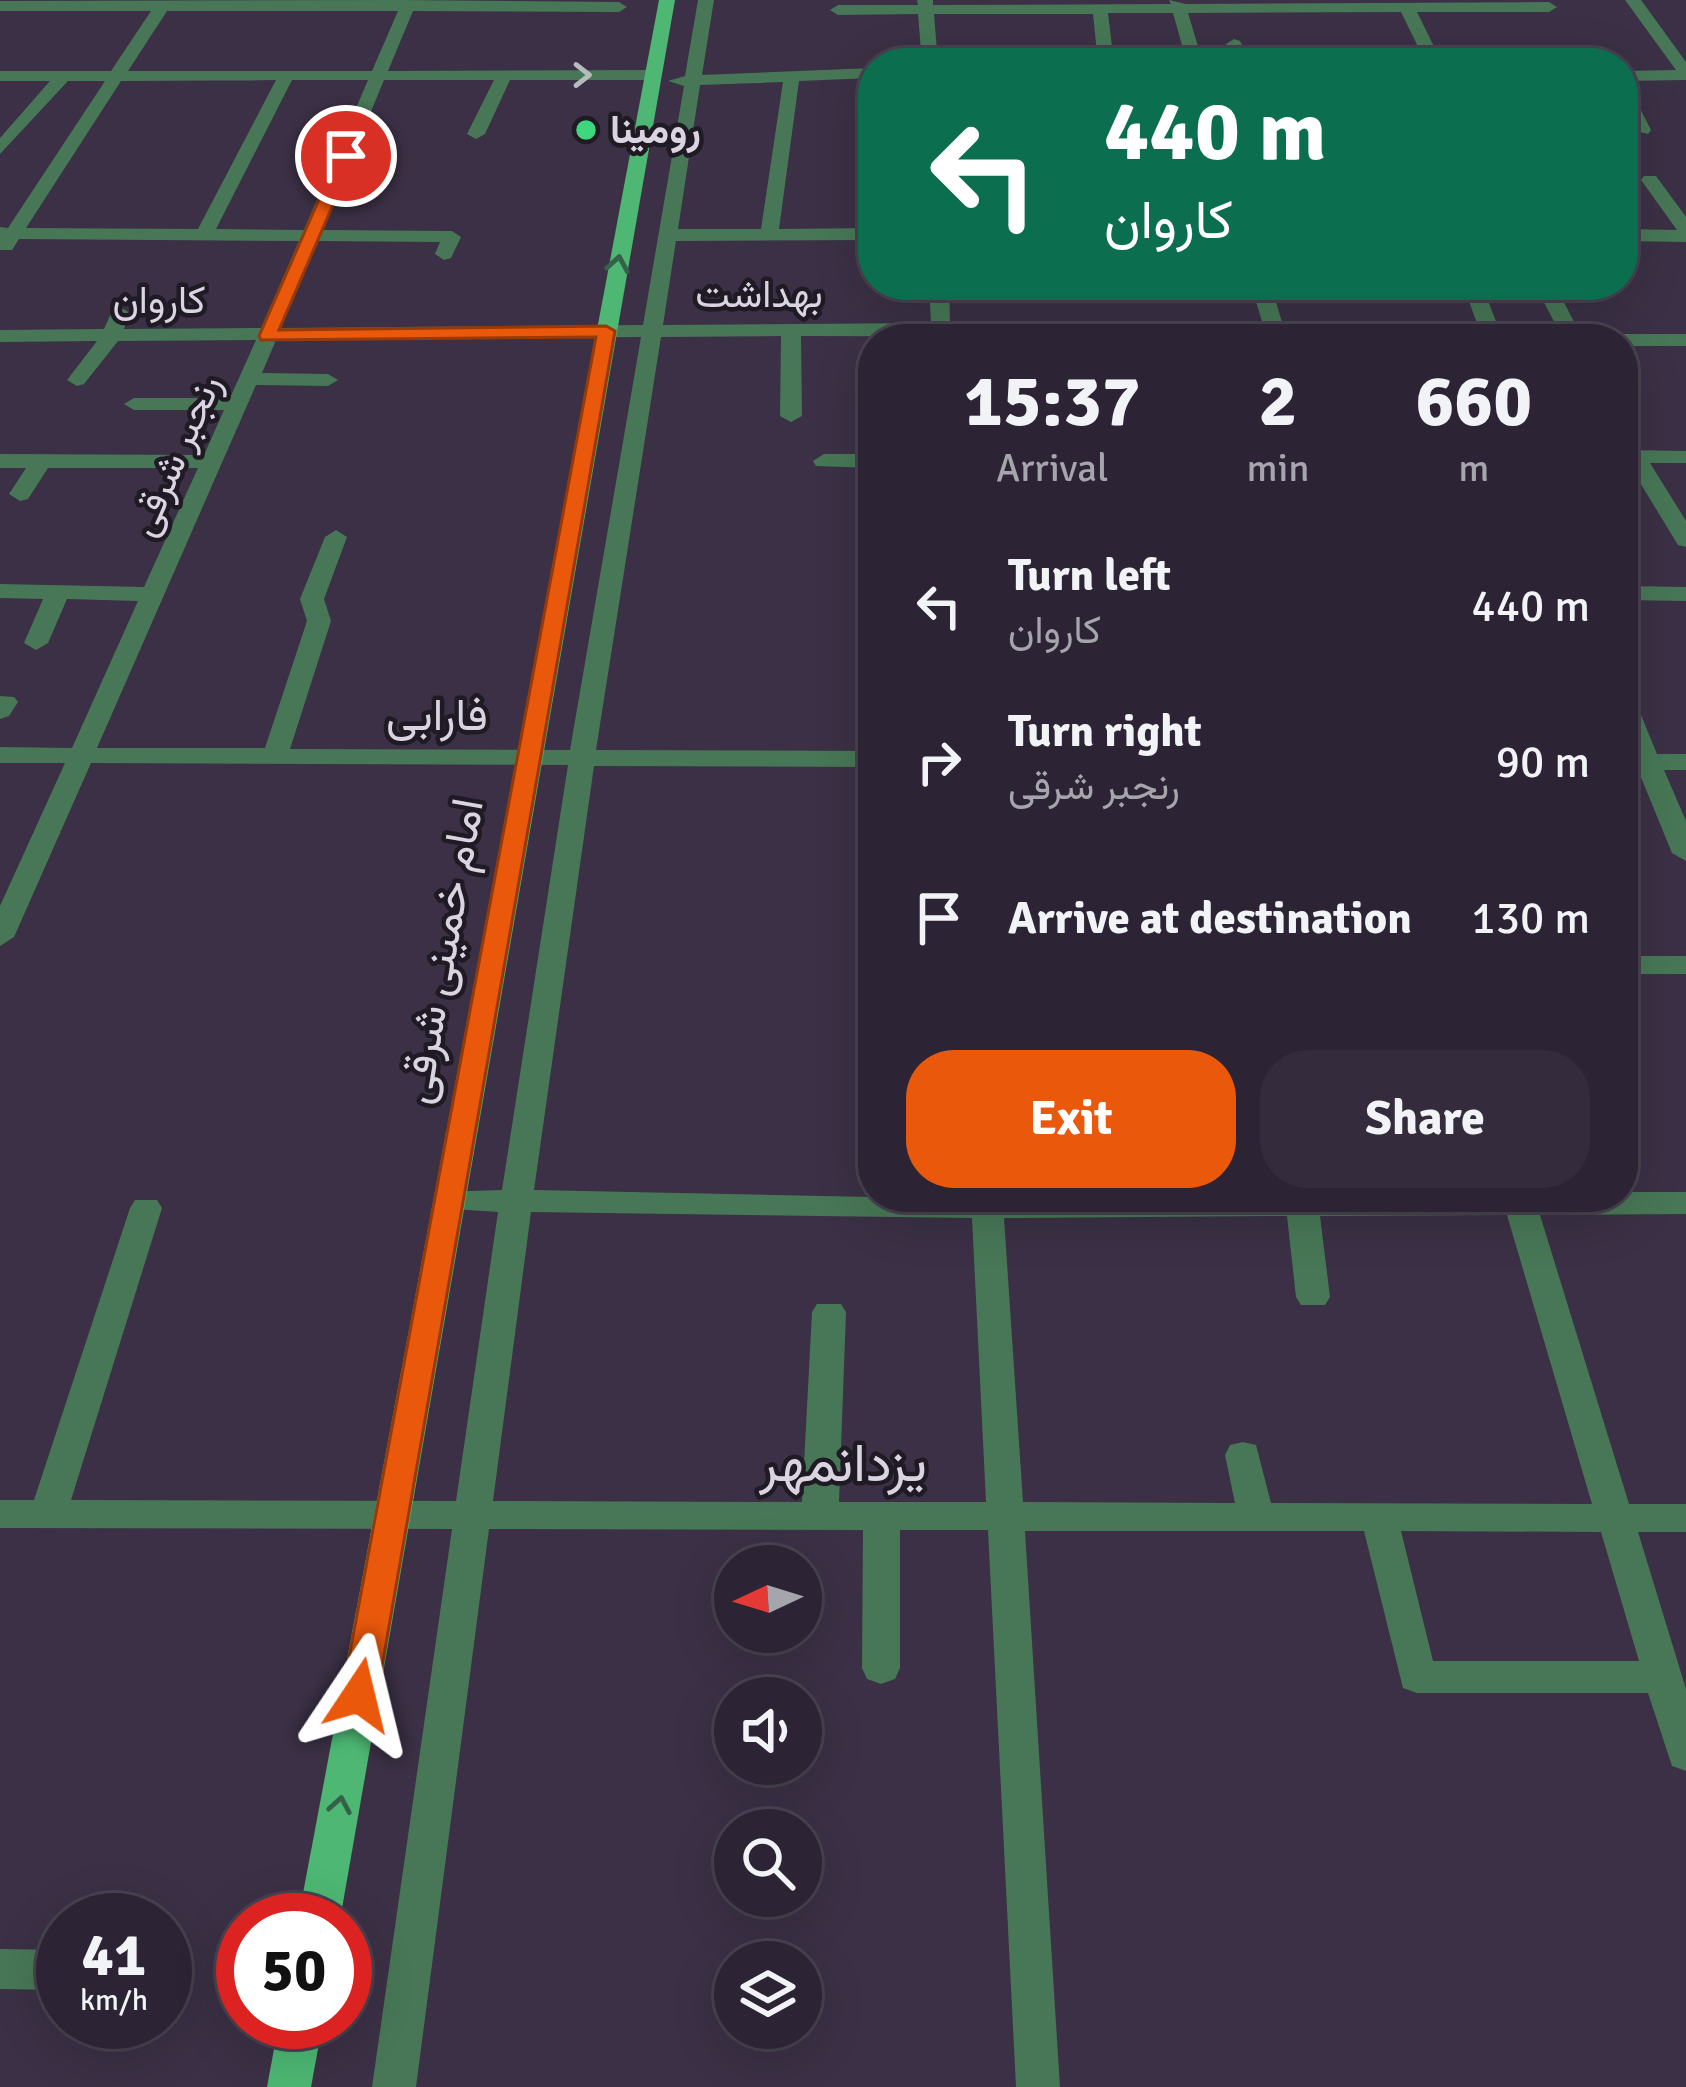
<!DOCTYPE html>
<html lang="en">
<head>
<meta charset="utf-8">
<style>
  :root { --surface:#2c2434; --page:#342c3c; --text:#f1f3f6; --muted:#a6a4ac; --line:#48414f; --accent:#ea580c }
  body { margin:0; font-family:Signika,Vazirmatn,sans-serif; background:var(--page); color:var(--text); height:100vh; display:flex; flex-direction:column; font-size:45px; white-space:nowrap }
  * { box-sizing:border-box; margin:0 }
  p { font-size:39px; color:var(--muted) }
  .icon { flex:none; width:66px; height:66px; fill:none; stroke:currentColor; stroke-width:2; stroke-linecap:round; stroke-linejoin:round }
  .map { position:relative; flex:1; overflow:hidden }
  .details { position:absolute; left:858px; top:324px; width:780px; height:888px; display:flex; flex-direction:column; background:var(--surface); border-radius:48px; box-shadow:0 12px 48px #0002,0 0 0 3px var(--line) }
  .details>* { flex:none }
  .hud { position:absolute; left:858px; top:48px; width:780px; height:252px; border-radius:48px; box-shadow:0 12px 48px #0002,0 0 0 3px var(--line); background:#0b6e4f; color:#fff; overflow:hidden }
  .needle { width:78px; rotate:266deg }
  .tools { position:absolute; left:714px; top:1545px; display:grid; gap:24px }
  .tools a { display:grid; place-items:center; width:108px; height:108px; border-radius:50%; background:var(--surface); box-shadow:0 12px 48px #0002,0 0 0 3px var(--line); font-size:60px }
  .speed { position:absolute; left:36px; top:1893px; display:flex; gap:24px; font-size:60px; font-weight:700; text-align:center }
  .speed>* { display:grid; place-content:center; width:156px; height:156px; border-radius:50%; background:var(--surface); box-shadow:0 12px 48px #0002,0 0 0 3px var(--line); line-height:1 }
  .speed small { font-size:30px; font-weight:400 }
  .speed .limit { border:18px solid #d22; background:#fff; color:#111 }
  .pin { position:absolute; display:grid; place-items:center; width:102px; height:102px; color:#fff; margin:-51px; border:6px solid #fff; border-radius:50%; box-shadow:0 3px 12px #0007 }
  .me { position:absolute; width:132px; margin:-66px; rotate:10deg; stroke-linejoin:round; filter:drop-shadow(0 0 9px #0008) }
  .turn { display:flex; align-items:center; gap:42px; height:252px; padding:0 48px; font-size:54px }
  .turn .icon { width:156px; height:156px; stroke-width:2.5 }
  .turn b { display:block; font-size:84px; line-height:102px }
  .eta { display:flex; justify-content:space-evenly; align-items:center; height:204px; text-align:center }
  .eta b { font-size:72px; font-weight:800; line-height:84px }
  .action { display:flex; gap:24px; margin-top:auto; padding:24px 48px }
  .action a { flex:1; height:138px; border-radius:48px; background:var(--accent); color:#fff; font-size:48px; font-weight:800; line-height:138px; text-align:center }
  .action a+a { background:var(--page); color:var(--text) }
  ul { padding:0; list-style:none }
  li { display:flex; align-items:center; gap:36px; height:156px; padding:0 48px }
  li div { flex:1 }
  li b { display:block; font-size:45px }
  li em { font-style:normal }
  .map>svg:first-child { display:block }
</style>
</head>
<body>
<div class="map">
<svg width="1686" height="2087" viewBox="0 0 1686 2087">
  <rect width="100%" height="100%" fill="#3b3045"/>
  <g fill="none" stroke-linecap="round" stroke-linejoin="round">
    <g fill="#477756" fill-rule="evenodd">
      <path d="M402,0L619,2L627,7L619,12L413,11L388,71L651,70L659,75L651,80H510L485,134L476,139L467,134L494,80H384L322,230L452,231L461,237L451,258L444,260L435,254L440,242L317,241L281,328L643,325L684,86L668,81L685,76L698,0H714L702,75L873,68V78L799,81L779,229L873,228V240L676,241L663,325L931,323L929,285H949L950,323L1264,328L1251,285H1271L1284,329L1480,332L1464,287L1482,285L1500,332L1560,333L1535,285H1555L1583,339L801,336L802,416L791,422L780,416L781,336L661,337L596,750L873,751V767L594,766L534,1190L873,1197H1623V1192H1686V1214L1540,1215L1629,1504H1686V1532H1638L1686,1689V1771L1672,1766L1648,1693H1417L1403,1688L1364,1531H1025L1060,2087H1016L988,1530H900V1668L895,1679L881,1684L867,1679L862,1668L863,1530L489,1529L416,2087H372L452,1529L0,1528V1500H34L130,1208L135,1200H157L162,1208L71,1500L456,1501L498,1212L438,1208L433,1200L438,1192L502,1190L568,765L91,763L14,937L0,946V906L65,763H0V747L72,748L138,601L67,599L48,643L36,650L24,643L43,599L0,598V584L144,587L198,468H48L28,499L20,501L9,494L26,468H0V454L204,455L224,410H134L124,404L134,398H230L256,340L118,341L84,384L77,386L67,380L97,341L0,342V330L104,329L113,309L120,307L130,313L124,329L261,328L299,241L19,239L12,250H0V227L8,228L105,81H68L0,154V138L50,81H0V71H111L151,11H0V1ZM167,11H398L372,71H128ZM276,80L198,229L26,228L121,81ZM292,80H368L304,230L216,229ZM783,82L761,229H678L700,85ZM641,337L570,750L290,749L331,621L324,599L347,537L336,530L325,537L300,599L307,621L265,748H97L256,385L328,386L338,380L328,374L262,373L276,340ZM531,1212L972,1218L986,1502H839L846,1312L841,1304H817L812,1312L802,1502L493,1501ZM1507,1215L1592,1504L1271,1503L1256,1445L1243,1442L1230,1445L1225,1455L1235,1503L1023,1502L1004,1218L1287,1216L1296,1297L1301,1305H1325L1330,1297L1320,1216ZM1401,1531L1601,1532L1639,1661H1433Z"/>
      <path d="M917,0H933V5L1171,4L1169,0L1186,4L1549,2L1557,7L1549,12H1417L1442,63H1426L1401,12L1188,13L1203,63H1187L1173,13H1108L1114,63H1098L1093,14H934L938,63H922L918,14L838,15L830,10L838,5H918Z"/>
      <path d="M1625,0H1641L1686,62V80L1623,81V71L1676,70Z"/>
      <path d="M1234,39L1240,41L1251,63H1235L1226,44Z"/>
      <path d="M1600,46L1606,48L1615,63H1599L1592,51Z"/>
      <path d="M1623,86L1631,91L1651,130L1648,134L1633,130L1623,108Z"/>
      <path d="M1644,176H1656L1686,217V242L1623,241V229L1677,230L1641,180Z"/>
      <path d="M1623,334H1686V346H1623V339H1614Z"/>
      <path d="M1623,450L1686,451V463H1650L1686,521V547L1678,545L1628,463L1623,462Z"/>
      <path d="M824,454H873V468L816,466L813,461Z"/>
      <path d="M1623,586L1686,587V601L1623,600Z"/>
      <path d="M1623,695L1636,703L1657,754H1686V770H1664L1686,821V861L1672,853L1638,770H1623V754H1632L1623,733Z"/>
      <path d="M0,696L14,697L18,702L9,716L0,719Z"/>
      <rect x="1623" y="956" width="63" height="18"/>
      <path d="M0,1949L63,1950V1990L0,1989Z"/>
      <path d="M165,1951L181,1957L188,1971L181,1985L166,1991Z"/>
    </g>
    <g fill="#4db773" fill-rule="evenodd">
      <path d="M659,0H675L340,1920H298Z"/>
      <path d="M279,2022H323L311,2087H267Z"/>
    </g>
  </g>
  <defs><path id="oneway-chevron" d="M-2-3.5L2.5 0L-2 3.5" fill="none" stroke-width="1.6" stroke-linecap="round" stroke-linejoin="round" transform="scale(3)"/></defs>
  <use stroke="#b5bcbe" href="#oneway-chevron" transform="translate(582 75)"/>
  <g stroke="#346148">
    <use href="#oneway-chevron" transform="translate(618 264) rotate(-80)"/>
    <use href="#oneway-chevron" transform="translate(340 1805) rotate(-80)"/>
  </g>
  <path fill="#ea580c" stroke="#983908" stroke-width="3" d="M346,152L354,156L279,330L606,326L615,331L377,1695L372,1706L359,1710L347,1706L342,1695L596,337L261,340L259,336L338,156Z"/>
  <circle fill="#3ed77d" stroke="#1f1a24" stroke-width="4.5" cx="586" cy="130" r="12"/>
  <g text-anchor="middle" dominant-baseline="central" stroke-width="9" stroke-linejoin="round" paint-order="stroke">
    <g font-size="39" font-weight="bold" fill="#dad3e1" stroke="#1f1a24" text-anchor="start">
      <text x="610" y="130">رومینا</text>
    </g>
    <g font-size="39" fill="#dad3e1" stroke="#1f1a24">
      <text x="759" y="294">بهداشت</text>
      <text x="159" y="300">کاروان</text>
      <text transform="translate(175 455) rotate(-66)">رنجبر شرقی</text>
    </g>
    <g font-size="45" fill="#dad3e1" stroke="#1f1a24">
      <text x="437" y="715">فارابی</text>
      <text transform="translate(442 951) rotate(-80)">امام خمینی شرقی</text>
    </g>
    <g font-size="54" fill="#dad3e1" stroke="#1f1a24">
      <text x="843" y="1463">یزدانمهر</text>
    </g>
  </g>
</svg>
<div class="tools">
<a><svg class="needle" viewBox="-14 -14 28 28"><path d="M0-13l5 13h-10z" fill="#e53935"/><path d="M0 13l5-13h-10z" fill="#a6a4ac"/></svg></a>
<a><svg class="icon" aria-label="sound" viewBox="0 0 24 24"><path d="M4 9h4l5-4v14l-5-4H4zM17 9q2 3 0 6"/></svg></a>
<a><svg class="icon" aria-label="search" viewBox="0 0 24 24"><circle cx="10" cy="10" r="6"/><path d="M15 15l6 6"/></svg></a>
<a><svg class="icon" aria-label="layers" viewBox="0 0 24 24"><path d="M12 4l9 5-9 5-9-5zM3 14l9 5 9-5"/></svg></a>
</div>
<div class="speed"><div>41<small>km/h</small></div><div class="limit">50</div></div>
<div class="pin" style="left:346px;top:156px;background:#d93025"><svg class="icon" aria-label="arrive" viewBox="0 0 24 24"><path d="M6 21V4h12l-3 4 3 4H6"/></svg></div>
<svg class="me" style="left:359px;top:1695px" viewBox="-20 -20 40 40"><path d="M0-17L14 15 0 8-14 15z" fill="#ea580c" stroke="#fff" stroke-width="4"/></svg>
<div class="hud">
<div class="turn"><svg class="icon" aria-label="left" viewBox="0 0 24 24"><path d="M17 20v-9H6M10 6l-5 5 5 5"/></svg><div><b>440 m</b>کاروان</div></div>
</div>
<section class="details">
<div class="eta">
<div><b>15:37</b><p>Arrival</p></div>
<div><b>2</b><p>min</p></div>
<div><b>660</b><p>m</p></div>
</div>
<ul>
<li><svg class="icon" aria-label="left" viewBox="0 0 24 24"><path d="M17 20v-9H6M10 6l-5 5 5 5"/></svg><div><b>Turn left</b><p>کاروان</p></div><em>440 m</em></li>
<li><svg class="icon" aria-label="right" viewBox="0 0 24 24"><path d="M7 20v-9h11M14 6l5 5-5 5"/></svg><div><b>Turn right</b><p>رنجبر شرقی</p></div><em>90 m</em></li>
<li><svg class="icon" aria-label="arrive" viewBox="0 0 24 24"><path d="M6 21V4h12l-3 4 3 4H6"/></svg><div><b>Arrive at destination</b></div><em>130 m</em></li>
</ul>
<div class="action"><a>Exit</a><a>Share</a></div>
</section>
</div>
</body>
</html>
